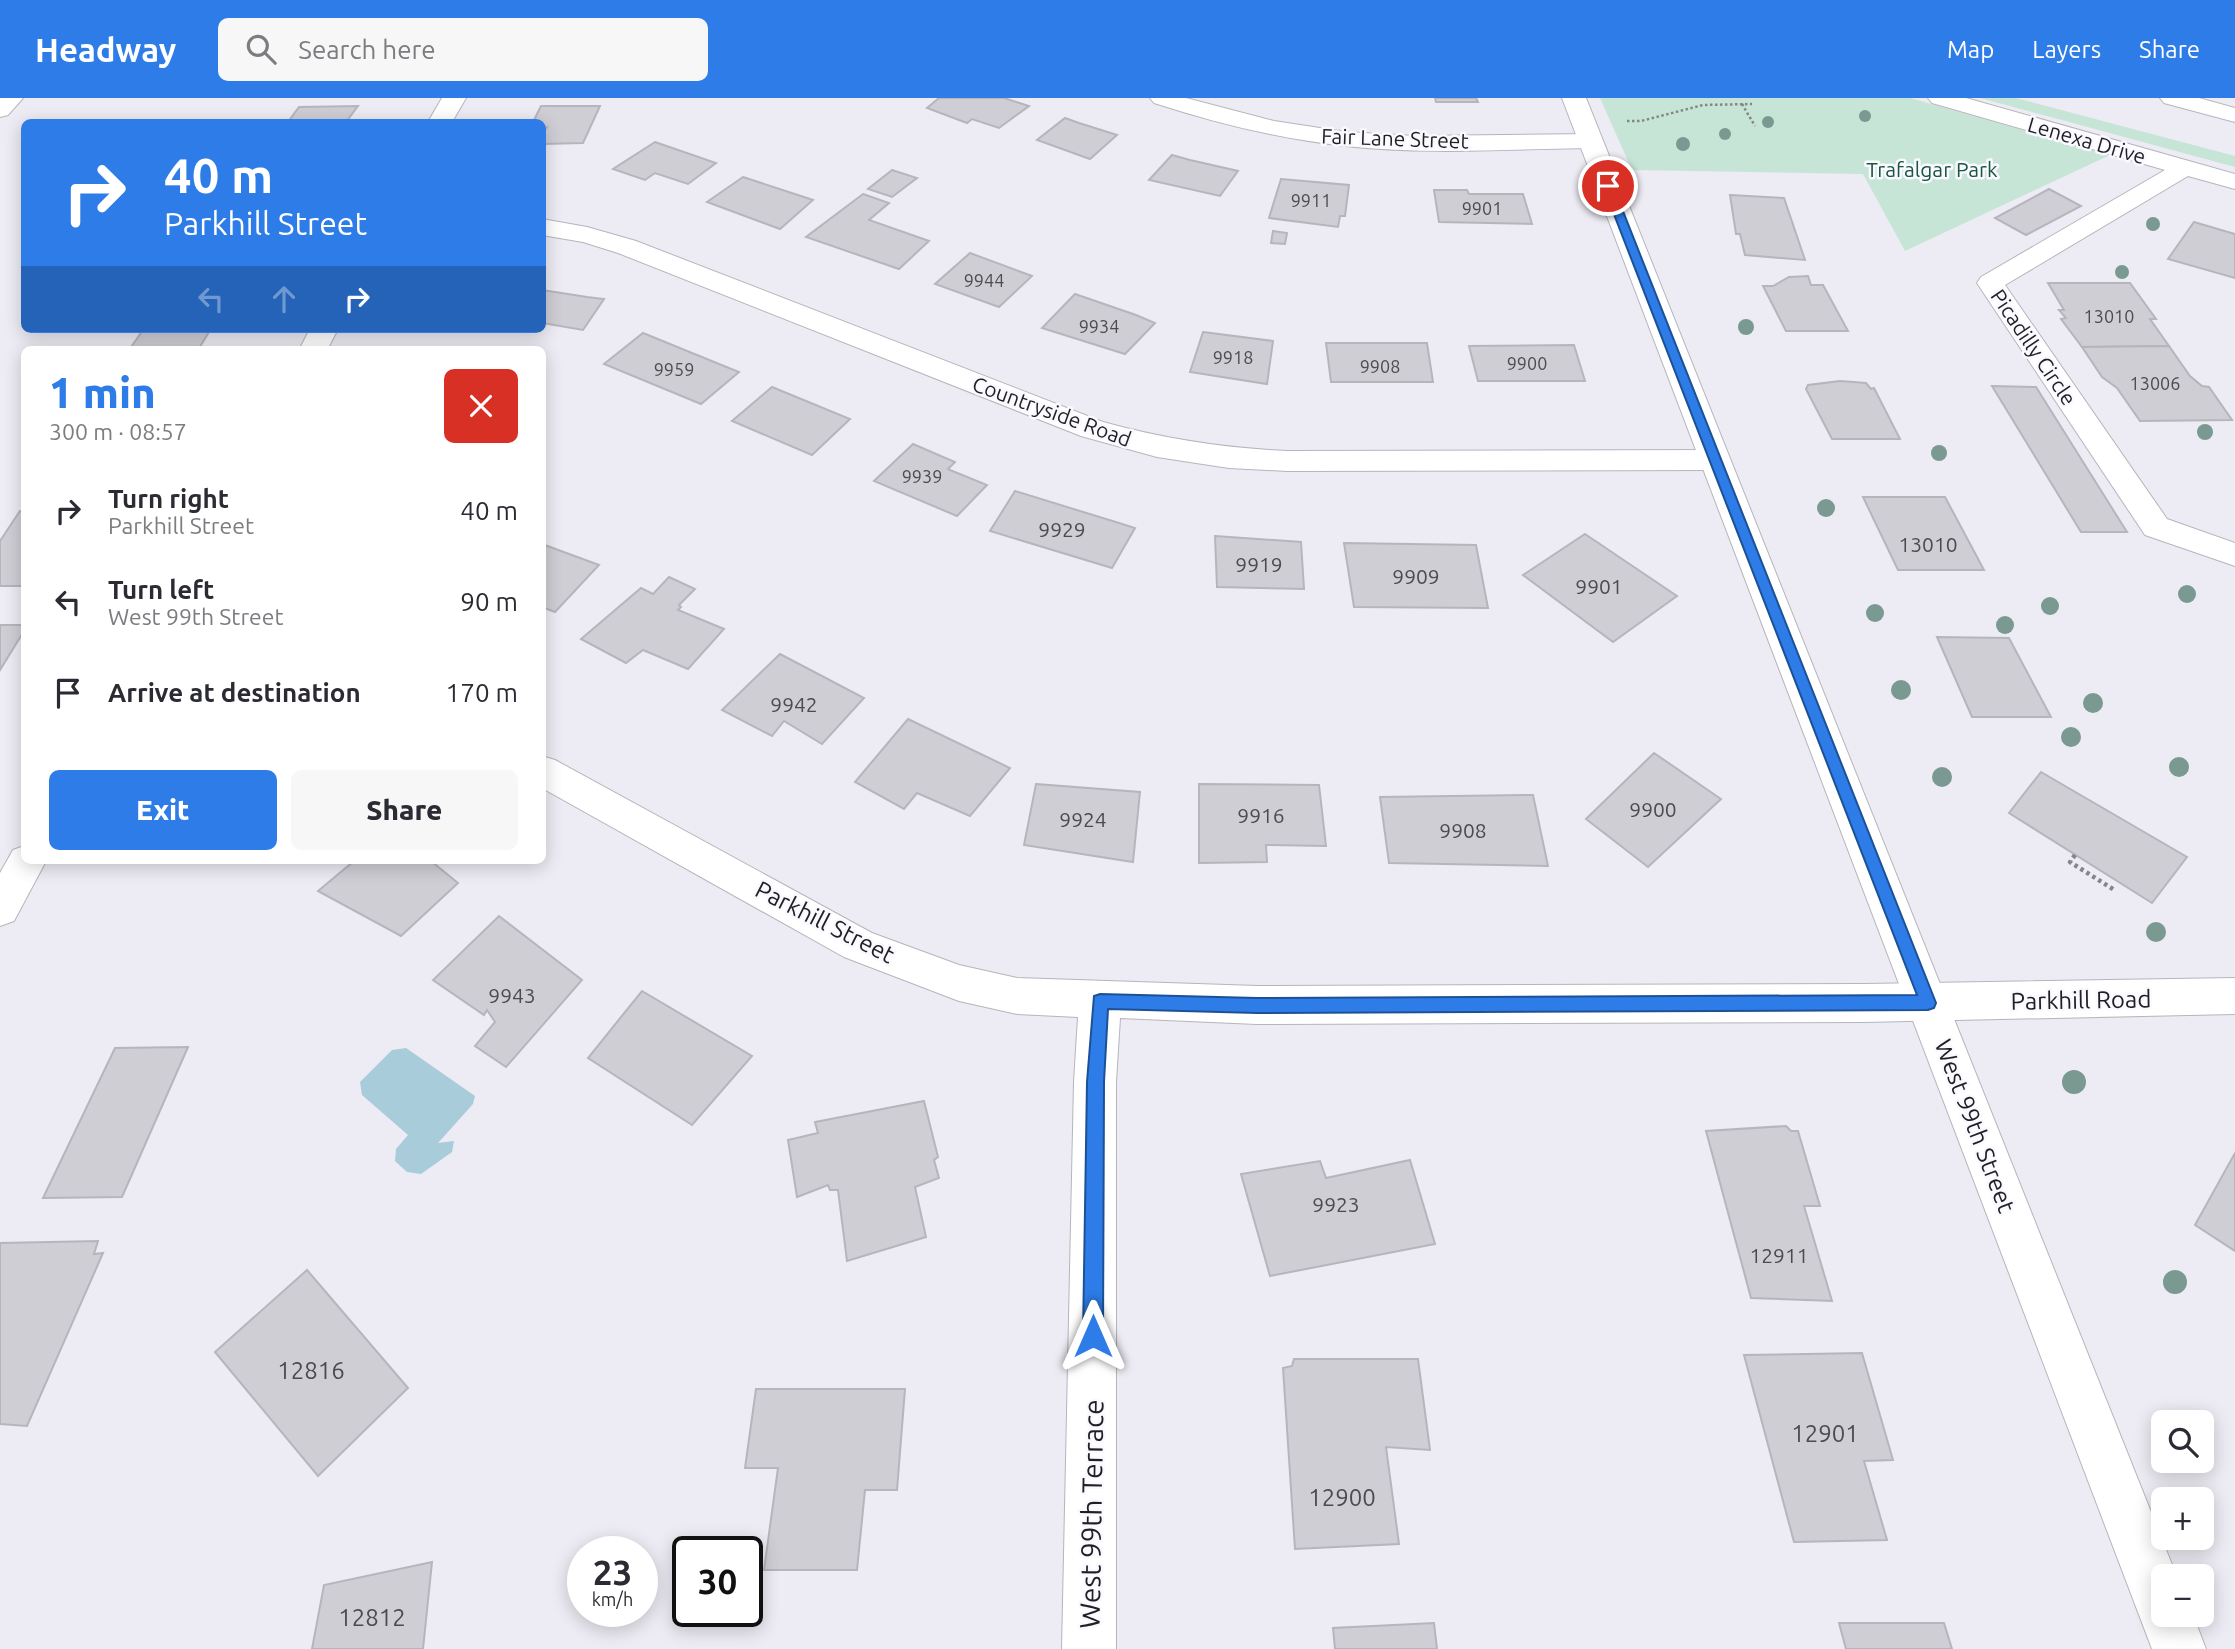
<!DOCTYPE html>
<html lang="en">
<head>
<meta charset="utf-8">
<style>
  :root { --surface:#fff; --page:#f7f7f7; --text:#2b2b33; --muted:#7c7c81; --accent:#2d7ce7 }
  body { margin:0; font-family:Ubuntu,sans-serif; background:var(--page); color:var(--text); height:100vh; display:flex; flex-direction:column; font-size:26px; white-space:nowrap }
  * { box-sizing:border-box; margin:0 }
  p { font-size:23px; color:var(--muted) }
  .icon { flex:none; width:38px; height:38px; fill:none; stroke:currentColor; stroke-width:2; stroke-linecap:round; stroke-linejoin:round }
  .map { position:relative; flex:1; overflow:hidden }
  .details { position:absolute; left:21px; top:248px; width:525px; height:518px; display:flex; flex-direction:column; background:var(--surface); border-radius:10px; box-shadow:0 4px 18px #0003 }
  .details>* { flex:none }
  .banner { position:absolute; left:21px; top:21px; width:525px; height:214px; border-radius:10px; box-shadow:0 4px 18px #0003; background:#2d7ce7; color:#fff; overflow:hidden }
  .fabs { position:absolute; left:2151px; top:1312px; display:grid; gap:14px }
  .fabs a { display:grid; place-items:center; width:63px; height:63px; border-radius:10px; background:var(--surface); box-shadow:0 4px 18px #0003; font-size:35px }
  .speed { position:absolute; left:567px; top:1438px; display:flex; gap:14px; font-size:35px; font-weight:700; text-align:center }
  .speed>* { display:grid; place-content:center; width:91px; height:91px; border-radius:50%; background:var(--surface); box-shadow:0 4px 18px #0003; line-height:1 }
  .speed small { font-size:18px; font-weight:400 }
  .speed .limit { border:4px solid #111; border-radius:10px; background:#fff; color:#111 }
  .pin { position:absolute; display:grid; place-items:center; width:60px; height:60px; color:#fff; margin:-30px; border:4px solid #fff; border-radius:50%; box-shadow:0 2px 7px #0007 }
  .me { position:absolute; width:77px; margin:-38px; rotate:0deg; stroke-linejoin:round; filter:drop-shadow(0 0 5px #0008) }
  .turn { display:flex; align-items:center; gap:24px; height:147px; padding:0 28px; font-size:32px }
  .turn .icon { width:91px; height:91px; stroke-width:2.5 }
  .turn b { display:block; font-size:49px; line-height:60px }
  .lanes { display:flex; align-items:center; height:66px; padding:0 28px; background:#0003; justify-content:center; gap:35px; direction:ltr }
  .lanes .off { opacity:.35 }
  .round { display:grid; place-items:center; flex:none; width:74px; height:74px; border-radius:10px; background:var(--page) }
  .overview { display:flex; align-items:center; justify-content:space-between; height:119px; padding:0 28px }
  h1 { font-size:42px; font-weight:800; line-height:52px; color:var(--accent) }
  .primary-button { display:flex; gap:14px; margin-top:auto; padding:14px 28px }
  .primary-button a { flex:1; height:80px; border-radius:10px; background:var(--accent); color:#fff; font-size:28px; font-weight:800; line-height:80px; text-align:center }
  .primary-button a+a { background:var(--page); color:var(--text) }
  ul { padding:0; list-style:none }
  li { display:flex; align-items:center; gap:21px; height:91px; padding:0 28px }
  li div { flex:1 }
  li b { display:block; font-size:26px }
  li em { font-style:normal }
  header { display:flex; align-items:center; gap:42px; box-sizing:border-box; height:98px; padding:0 35px; background:var(--accent); color:#fff }
  header strong { font-size:33px }
  nav { display:flex; gap:38px; margin-inline-start:auto; font-size:24px }
  .search { width:490px; height:63px; background:var(--page); display:flex; align-items:center; gap:18px; box-sizing:border-box; padding:0 24px; border-radius:10px; color:var(--muted); font-size:26px }
  .map>svg:first-child { display:block }
</style>
</head>
<body>
<header>
<strong>Headway</strong>
<div class="search"><svg class="icon" aria-label="search" viewBox="0 0 24 24"><circle cx="10" cy="10" r="6"/><path d="M15 15l6 6"/></svg>Search here</div>
<nav><a>Map</a><a>Layers</a><a>Share</a></nav>
</header>
<div class="map">
<svg width="2235" height="1551" viewBox="0 0 2235 1551">
  <rect width="100%" height="100%" fill="#edebf3"/>
  <g fill="#c7e5d7">
    <path d="M1600,0H1910L2110,57L1905,153L1863,76L1632,72Z"/>
    <path d="M1980,0H2016L2235,58V69Z"/>
  </g>
  <path fill="#a9ccdb" d="M406,950L475,998L473,1006L438,1045L454,1043L452,1054L421,1076L407,1074L395,1063L396,1051L408,1037L362,997L360,984L392,952Z"/>
  <g fill="#cfced5" stroke="#b7b5bc" stroke-width="2">
    <path d="M939,0H1004L1029,8L999,30L972,21L967,25L927,10Z"/>
    <path d="M1435,0H1476L1478,4H1436Z"/>
    <path d="M358,8L346,24H288L299,9Z"/>
    <path d="M541,8H600L583,45L542,46V37L547,29H542V24H533Z"/>
    <path d="M1065,20L1079,25L1117,37L1090,61L1037,42Z"/>
    <path d="M655,44L716,65L688,86L655,75L645,82L613,71Z"/>
    <path d="M1172,57L1190,62L1238,73L1220,98L1149,82Z"/>
    <path d="M892,72L917,80L892,99L868,91Z"/>
    <path d="M743,79L813,102L780,131L707,104Z"/>
    <path d="M1281,81L1349,87L1345,118H1340L1338,129L1269,120Z"/>
    <path d="M2049,91L2081,108L2026,137L1995,120Z"/>
    <path d="M1434,92H1467L1469,96H1523L1532,126L1439,124Z"/>
    <path d="M863,96L889,105L869,122L929,143L899,171L806,139Z"/>
    <path d="M1730,97L1784,100L1805,162L1745,157L1740,136H1736Z"/>
    <path d="M2194,124L2235,136V180L2168,161Z"/>
    <path d="M1273,133L1287,135L1285,146L1271,145Z"/>
    <path d="M970,155L1032,178L999,209L935,186Z"/>
    <path d="M1808,178L1811,187H1823L1848,233H1786L1763,188H1773L1789,179Z"/>
    <path d="M2048,185H2130L2156,221H2150L2169,248L2082,249L2061,221L2066,220L2059,212H2064Z"/>
    <path d="M542,192L587,199L604,201L583,232L542,225Z"/>
    <path d="M1075,196L1136,217L1155,225L1125,256L1042,230Z"/>
    <path d="M143,232H199L198,234H209L198,252H129Z"/>
    <path d="M1203,234L1273,243L1267,286L1190,274Z"/>
    <path d="M643,235L724,268L739,274L701,306L604,266Z"/>
    <path d="M1326,245H1427L1433,284H1331Z"/>
    <path d="M1574,247L1585,283H1478L1469,248Z"/>
    <path d="M2169,248L2190,278L2202,288L2209,289L2232,322L2140,323L2117,290L2102,279L2082,249Z"/>
    <path d="M1840,283L1866,285L1871,291L1874,290L1900,341H1832L1806,291L1808,287Z"/>
    <path d="M1992,288L2036,289L2127,434H2081Z"/>
    <path d="M772,289L789,296L850,321L812,357L732,323Z"/>
    <path d="M913,346L955,364L948,371L950,372L987,387L957,418L874,383Z"/>
    <path d="M1015,393L1119,425L1135,430L1112,470L990,433Z"/>
    <path d="M1863,399H1945L1984,472H1898Z"/>
    <path d="M20,413L24,414V488H0V443Z"/>
    <path d="M1585,436L1677,498L1613,544L1523,477Z"/>
    <path d="M1215,438L1301,444L1304,491L1217,489Z"/>
    <path d="M1344,445L1476,447L1488,510L1354,509Z"/>
    <path d="M542,446L599,467L555,514L542,509Z"/>
    <path d="M669,479L695,491L679,507L681,509L678,512L724,531L688,571L643,552L626,565L581,541L641,490L653,496Z"/>
    <path d="M0,527H24V533L0,572Z"/>
    <path d="M1937,539L2009,540L2051,619H1972Z"/>
    <path d="M780,556L864,600L822,646L784,623L772,638L722,612Z"/>
    <path d="M908,621L1010,670L970,718L917,695L904,711L855,684Z"/>
    <path d="M1654,655L1721,701L1648,769L1586,721Z"/>
    <path d="M2041,674L2187,759L2152,805L2009,715Z"/>
    <path d="M1036,686L1140,694L1133,764L1024,747Z"/>
    <path d="M1199,686L1319,687L1326,748L1266,747L1267,764L1199,765Z"/>
    <path d="M1533,697L1548,768L1389,765L1380,699Z"/>
    <path d="M354,763H431L458,785L401,838L318,793Z"/>
    <path d="M499,818L582,882L506,969L475,948L495,924L487,912L484,917L433,882Z"/>
    <path d="M642,893L752,958L692,1027L588,960Z"/>
    <path d="M188,949L122,1099L43,1100L115,950Z"/>
    <path d="M924,1003L938,1059L934,1062L939,1080L915,1089L926,1139L847,1163L838,1092H830L828,1087L797,1099L788,1042L818,1035L815,1024Z"/>
    <path d="M1786,1028L1791,1033H1798L1820,1108H1804L1832,1203L1751,1200L1706,1033Z"/>
    <path d="M2235,1055V1153L2195,1127Z"/>
    <path d="M1410,1062L1435,1146L1270,1178L1241,1076L1320,1063L1326,1080Z"/>
    <path d="M98,1143L94,1156L103,1155L27,1328L0,1326V1145Z"/>
    <path d="M307,1172L408,1290L318,1378L215,1254Z"/>
    <path d="M1862,1255L1893,1362L1864,1363L1887,1442L1794,1444L1744,1257Z"/>
    <path d="M1294,1261H1418L1430,1352L1386,1349L1399,1446L1295,1451L1283,1270L1292,1268Z"/>
    <path d="M756,1291H905L897,1392H865L857,1472H764L778,1370H745Z"/>
    <path d="M432,1464L423,1551H312L324,1487Z"/>
    <path d="M1434,1525L1437,1551H1335L1333,1530Z"/>
    <path d="M1839,1525H1944L1952,1551H1846Z"/>
  </g>
  <g fill="none" stroke-linecap="round" stroke-linejoin="round">
    <g stroke="#b6b5bc" stroke-width="2">
      <g id="street">
        <path d="M0,0H23L8,17L0,19Z"/>
        <path d="M442,0H466L452,24H428Z"/>
        <path d="M1150,0H1186L1274,23L1346,34L1415,38L1590,36L1599,38L1602,43L1599,48L1590,50C1509,51 1426,57 1345,48C1280,41 1216,25 1154,5Z"/>
        <path d="M1928,0H1966L2235,76V91L2188,78L2005,187L2167,421L2235,445V468L2145,437L1977,185L1981,179L2165,72L1932,5Z"/>
        <path d="M542,121L587,129L636,143L1103,324C1164,341 1223,350 1287,353L1714,352L1725,355L1729,362L1725,369L1714,372L1287,373L1229,370L1157,359L1081,338L618,155L583,144L542,137Z"/>
        <path d="M310,231H338L327,252H299Z"/>
        <path d="M542,658L555,662L872,835L959,867L1017,880L1257,888L1864,886L2235,880V916L1864,924L1257,926L1120,920L1116,984V1551H1062L1074,984L1078,919L1017,916L959,903L844,859L542,690Z"/>
        <path d="M24,748V763H46L14,823L0,828V775L13,752Z"/>
      </g>
    </g>
    <g stroke="#b6b5bc" stroke-width="2">
      <path id="secondary" d="M1562,0H1586L2177,1479H2163V1517H2193L2206,1551H2152Z"/>
    </g>
    <g stroke="#b6b5bc" stroke-width="2">
      <path id="highway" d="M2160,0H2199L2235,10V24L2164,5Z"/>
    </g>
    <g stroke="#86858a" stroke-width="2.5" stroke-dasharray="2.5 2.5" stroke-linecap="butt">
      <path d="M1742,6L1755,28"/>
      <path d="M1627,23H1641L1703,7L1752,6"/>
    </g>
    <path stroke="#86858a" stroke-width="4.5" stroke-dasharray="3.5 3.5" stroke-linecap="butt" d="M2075,757L2070,764L2116,793"/>
    <use href="#street" fill="#fff" fill-rule="evenodd"/>
    <use href="#secondary" fill="#fff" fill-rule="evenodd"/>
    <use href="#highway" fill="#fff" fill-rule="evenodd"/>
  </g>
  <g fill="#799991">
    <circle cx="1865" cy="18" r="6"/>
    <circle cx="1768" cy="24" r="6"/>
    <circle cx="1725" cy="36" r="6"/>
    <circle cx="1683" cy="46" r="7"/>
    <circle cx="2153" cy="126" r="7"/>
    <circle cx="2122" cy="174" r="7"/>
    <circle cx="1746" cy="229" r="8"/>
    <circle cx="2205" cy="334" r="8"/>
    <circle cx="1939" cy="355" r="8"/>
    <circle cx="1826" cy="410" r="9"/>
    <circle cx="2187" cy="496" r="9"/>
    <circle cx="2050" cy="508" r="9"/>
    <circle cx="1875" cy="515" r="9"/>
    <circle cx="2005" cy="527" r="9"/>
    <circle cx="1901" cy="592" r="10"/>
    <circle cx="2093" cy="605" r="10"/>
    <circle cx="2071" cy="639" r="10"/>
    <circle cx="2179" cy="669" r="10"/>
    <circle cx="1942" cy="679" r="10"/>
    <circle cx="2156" cy="834" r="10"/>
    <circle cx="2074" cy="984" r="12"/>
    <circle cx="2175" cy="1184" r="12"/>
  </g>
  <path fill="#2d7ce7" stroke="#1d5196" stroke-width="2" d="M1608,85L1613,88L1936,905L1934,910L1928,912L1257,915L1108,911L1104,984L1103,1238L1100,1245L1093,1248L1086,1245L1083,1238L1087,984L1094,898L1100,896L1257,900L1917,897L1603,88Z"/>
  <g text-anchor="middle" dominant-baseline="central" stroke-width="5" stroke-linejoin="round" paint-order="stroke">
    <g font-size="18" fill="#4c4b4f">
      <text x="1311" y="102">9911</text>
      <text x="1482" y="110">9901</text>
      <text x="984" y="182">9944</text>
      <text x="2109" y="218">13010</text>
      <text x="1099" y="228">9934</text>
      <text x="1233" y="259">9918</text>
      <text x="1527" y="265">9900</text>
      <text x="1380" y="268">9908</text>
      <text x="674" y="271">9959</text>
      <text x="2155" y="285">13006</text>
      <text x="922" y="378">9939</text>
    </g>
    <g font-size="21" fill="#201f22" stroke="#faf9ff">
      <text transform="translate(1395 40) rotate(2)">Fair Lane Street</text>
      <text transform="translate(2087 42) rotate(16)">Lenexa Drive</text>
      <text transform="translate(2034 249) rotate(56)">Picadilly Circle</text>
      <text transform="translate(1052 313) rotate(20)">Countryside Road</text>
    </g>
    <g font-size="21" fill="#1a5640" stroke="#faf9ff">
      <text x="1932" y="71">Trafalgar Park</text>
    </g>
    <g font-size="21" fill="#4c4b4f">
      <text x="1062" y="431">9929</text>
      <text x="1928" y="446">13010</text>
      <text x="1259" y="466">9919</text>
      <text x="1416" y="478">9909</text>
      <text x="1599" y="488">9901</text>
      <text x="794" y="606">9942</text>
      <text x="1653" y="711">9900</text>
      <text x="1261" y="717">9916</text>
      <text x="1083" y="721">9924</text>
      <text x="1463" y="732">9908</text>
      <text x="512" y="897">9943</text>
      <text x="1336" y="1106">9923</text>
      <text x="1779" y="1157">12911</text>
    </g>
    <g font-size="24" fill="#201f22" stroke="#faf9ff">
      <text transform="translate(825 824) rotate(27)">Parkhill Street</text>
      <text transform="translate(2081 902) rotate(-1)">Parkhill Road</text>
      <text transform="translate(1975 1028) rotate(69)">West 99th Street</text>
    </g>
    <g font-size="24" fill="#4c4b4f">
      <text x="311" y="1272">12816</text>
      <text x="1825" y="1335">12901</text>
      <text x="1342" y="1399">12900</text>
      <text x="372" y="1519">12812</text>
    </g>
    <g font-size="28" fill="#201f22" stroke="#faf9ff">
      <text transform="translate(1091 1416) rotate(-89)">West 99th Terrace</text>
    </g>
  </g>
</svg>
<div class="fabs">
<a><svg class="icon" aria-label="search" viewBox="0 0 24 24"><circle cx="10" cy="10" r="6"/><path d="M15 15l6 6"/></svg></a>
<a>+</a>
<a>−</a>
</div>
<div class="speed"><div>23<small>km/h</small></div><div class="limit">30</div></div>
<div class="pin" style="left:1608px;top:88px;background:#d93025"><svg class="icon" aria-label="arrive" viewBox="0 0 24 24"><path d="M6 21V4h12l-3 4 3 4H6"/></svg></div>
<svg class="me" style="left:1093px;top:1238px" viewBox="-20 -20 40 40"><path d="M0-17L14 15 0 8-14 15z" fill="#2d7ce7" stroke="#fff" stroke-width="4"/></svg>
<div class="banner">
<div class="turn"><svg class="icon" aria-label="right" viewBox="0 0 24 24"><path d="M7 20v-9h11M14 6l5 5-5 5"/></svg><div><b>40 m</b>Parkhill Street</div></div>
<div class="lanes"><svg class="icon off" aria-label="left" viewBox="0 0 24 24"><path d="M17 20v-9H6M10 6l-5 5 5 5"/></svg><svg class="icon off" aria-label="ahead" viewBox="0 0 24 24"><path d="M12 20V5M6 11l6-6 6 6"/></svg><svg class="icon" aria-label="right" viewBox="0 0 24 24"><path d="M7 20v-9h11M14 6l5 5-5 5"/></svg></div>
</div>
<section class="details">
<div class="overview"><div><h1>1 min</h1><p>300 m · 08:57</p></div><a class="round" style="background:#d93025;color:#fff"><svg class="icon" aria-label="close" viewBox="0 0 24 24"><path d="M6 6l12 12M18 6L6 18"/></svg></a></div>
<ul>
<li><svg class="icon" aria-label="right" viewBox="0 0 24 24"><path d="M7 20v-9h11M14 6l5 5-5 5"/></svg><div><b>Turn right</b><p>Parkhill Street</p></div><em>40 m</em></li>
<li><svg class="icon" aria-label="left" viewBox="0 0 24 24"><path d="M17 20v-9H6M10 6l-5 5 5 5"/></svg><div><b>Turn left</b><p>West 99th Street</p></div><em>90 m</em></li>
<li><svg class="icon" aria-label="arrive" viewBox="0 0 24 24"><path d="M6 21V4h12l-3 4 3 4H6"/></svg><div><b>Arrive at destination</b></div><em>170 m</em></li>
</ul>
<div class="primary-button"><a>Exit</a><a>Share</a></div>
</section>
</div>
</body>
</html>
